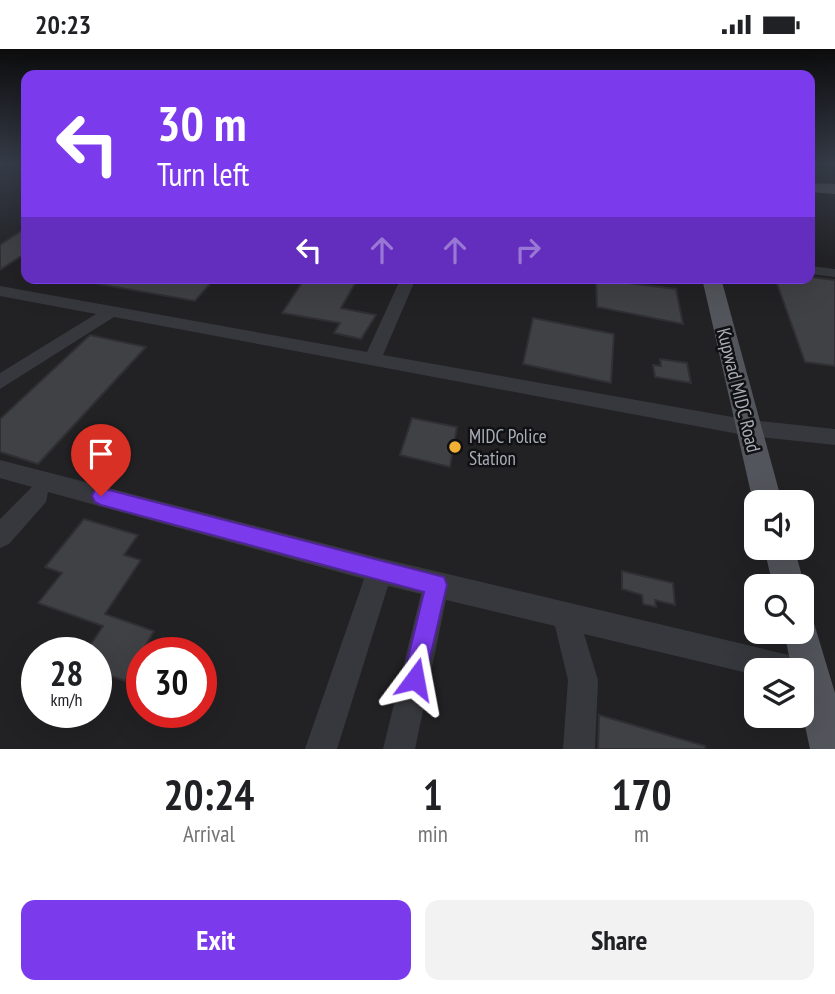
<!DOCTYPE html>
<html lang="en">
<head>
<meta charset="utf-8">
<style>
  :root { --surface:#fff; --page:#f2f2f2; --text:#202124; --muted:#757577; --accent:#7c3aed }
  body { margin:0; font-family:"PT Sans Narrow",sans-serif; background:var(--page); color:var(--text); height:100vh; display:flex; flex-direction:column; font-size:26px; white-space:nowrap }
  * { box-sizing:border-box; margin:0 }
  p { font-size:23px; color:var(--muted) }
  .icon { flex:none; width:38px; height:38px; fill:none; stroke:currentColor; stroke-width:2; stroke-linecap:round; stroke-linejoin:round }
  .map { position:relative; height:700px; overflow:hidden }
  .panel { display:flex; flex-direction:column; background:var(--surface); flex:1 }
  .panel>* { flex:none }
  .hud { position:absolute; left:21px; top:21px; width:794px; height:214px; border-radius:14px; box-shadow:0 7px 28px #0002; background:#7c3aed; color:#fff; overflow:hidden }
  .buttons { position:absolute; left:744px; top:441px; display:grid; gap:14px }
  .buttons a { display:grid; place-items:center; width:70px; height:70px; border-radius:14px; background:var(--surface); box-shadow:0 7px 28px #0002; font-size:35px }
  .speed { position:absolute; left:21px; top:588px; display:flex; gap:14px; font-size:35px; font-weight:700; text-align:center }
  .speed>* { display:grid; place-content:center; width:91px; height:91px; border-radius:50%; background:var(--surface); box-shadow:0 7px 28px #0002; line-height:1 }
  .speed small { font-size:18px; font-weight:400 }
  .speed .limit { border:10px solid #d22; background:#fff; color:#111 }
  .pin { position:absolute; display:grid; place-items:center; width:60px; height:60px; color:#fff; margin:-72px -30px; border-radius:50% 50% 50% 0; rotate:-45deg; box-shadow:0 0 7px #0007 }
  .pin .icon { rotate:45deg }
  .me { position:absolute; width:77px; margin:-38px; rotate:13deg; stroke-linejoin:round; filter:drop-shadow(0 0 5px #0008) }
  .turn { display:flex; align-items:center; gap:24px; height:147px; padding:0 21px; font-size:32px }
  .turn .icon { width:91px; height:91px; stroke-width:2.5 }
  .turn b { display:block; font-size:49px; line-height:60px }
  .lanes { display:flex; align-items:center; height:66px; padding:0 21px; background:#0003; justify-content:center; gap:35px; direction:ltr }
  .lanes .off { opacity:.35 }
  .eta { display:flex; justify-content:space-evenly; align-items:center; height:119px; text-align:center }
  .eta b { font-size:42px; font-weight:600; line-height:49px }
  .button { display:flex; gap:14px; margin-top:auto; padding:14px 21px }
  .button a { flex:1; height:80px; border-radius:14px; background:var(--accent); color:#fff; font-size:28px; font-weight:600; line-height:80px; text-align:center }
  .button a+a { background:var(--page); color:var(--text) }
  .status { display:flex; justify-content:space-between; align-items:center; height:49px; padding:0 35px; background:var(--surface); direction:ltr }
  .status svg { height:19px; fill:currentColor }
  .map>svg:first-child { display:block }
</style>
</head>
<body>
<div class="status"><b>20:23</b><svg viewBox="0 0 49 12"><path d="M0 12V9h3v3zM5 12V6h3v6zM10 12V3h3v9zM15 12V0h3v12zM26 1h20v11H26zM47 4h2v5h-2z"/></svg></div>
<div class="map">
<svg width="835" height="700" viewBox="0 0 835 700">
  <rect width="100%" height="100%" fill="#161618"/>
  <path fill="#222225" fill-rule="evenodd" d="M0,115H26V229H810V115H835V700H0ZM756,453H802V499H756ZM756,537H802V583H756ZM37,604H96V663H37ZM142,604H201V663H142ZM756,621H802V667H756Z"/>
  <g fill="#404145" stroke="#303034" stroke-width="2">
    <path d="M26,179V204L0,221V196Z"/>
    <path d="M810,228L835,231V317L805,313L775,229Z"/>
    <path d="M98,229H215L195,252L98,235Z"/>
    <path d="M305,229L357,231L341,259L376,266L361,290L334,284L340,274L282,264Z"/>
    <path d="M596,230L676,240L683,275L597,258Z"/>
    <path d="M533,269L614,285L611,334L523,315Z"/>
    <path d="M90,286L146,298L38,415L0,403V370Z"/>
    <path d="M660,310L687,314L691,334L655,328L653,316L661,317Z"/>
    <path d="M412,369L457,378L450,418L400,406Z"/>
    <path d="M84,470L138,486L124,506L141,511L105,565L154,582L125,632L96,622V604H85L103,577L38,554L62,524L45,518Z"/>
    <path d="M622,522L673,534L675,556L655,551L656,558L643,555L642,546L622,540Z"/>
    <path d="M599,666L705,697V700H598Z"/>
  </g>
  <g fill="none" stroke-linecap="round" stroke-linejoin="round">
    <g fill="#37383d" fill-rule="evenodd">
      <path d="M810,217L835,220V228L810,225Z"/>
      <path d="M401,229H416L383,306L749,371L835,380V396L749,387L114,268L0,340V324L96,265L0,247V237L367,303Z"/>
      <path d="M0,411L380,509L793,607L803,611L807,621L802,632V621H756V626L584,585L598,631L595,700H563L568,631L555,577L446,551L415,700H383L421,545L388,537L337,700H305L364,530L48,443L46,453L9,495L0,499V470L32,438L0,429Z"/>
    </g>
    <g fill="#53555c" fill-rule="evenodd">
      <path d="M810,134L835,135V145L810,143Z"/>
      <path d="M702,229H721L782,453H756V459L753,453Z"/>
      <path d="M764,499H794L805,537L802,547V537H773Z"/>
      <path d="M802,566L813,571L835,644V700H810L802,663V621H792L784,583H802Z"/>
    </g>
  </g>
  <linearGradient id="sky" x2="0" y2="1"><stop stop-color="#0c0c0d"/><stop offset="0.54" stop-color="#363c48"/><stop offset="1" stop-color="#363c48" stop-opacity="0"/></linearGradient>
  <rect width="835" height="213" fill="url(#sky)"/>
  <path fill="#7c3aed" stroke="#51269a" stroke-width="2" d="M101,439L444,528L447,536L423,638L415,642L406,638L403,630L424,543L101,456L95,453L92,447L95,441Z"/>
  <circle fill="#f2b134" stroke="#111113" stroke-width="2.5" cx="455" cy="398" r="7"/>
  <g text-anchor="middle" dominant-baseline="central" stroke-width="5" stroke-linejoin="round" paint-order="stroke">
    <g font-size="19" fill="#a8adb8" stroke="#111113">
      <text transform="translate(739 341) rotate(76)">Kupwad MIDC Road</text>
    </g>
    <g font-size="19" fill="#a8adb8" stroke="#111113" text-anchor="start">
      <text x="469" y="387">MIDC Police<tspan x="469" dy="22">Station</tspan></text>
    </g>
  </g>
</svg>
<div class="buttons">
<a><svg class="icon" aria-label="sound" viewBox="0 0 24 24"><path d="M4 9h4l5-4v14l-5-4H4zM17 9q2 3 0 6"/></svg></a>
<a><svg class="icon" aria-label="search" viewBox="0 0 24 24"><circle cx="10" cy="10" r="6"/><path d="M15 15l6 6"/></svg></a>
<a><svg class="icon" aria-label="layers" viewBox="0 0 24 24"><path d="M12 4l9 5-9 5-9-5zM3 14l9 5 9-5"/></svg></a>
</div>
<div class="speed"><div>28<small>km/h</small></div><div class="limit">30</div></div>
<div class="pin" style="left:101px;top:447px;background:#d93025"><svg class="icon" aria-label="arrive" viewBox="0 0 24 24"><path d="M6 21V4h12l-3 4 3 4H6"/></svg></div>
<svg class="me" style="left:415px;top:630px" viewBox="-20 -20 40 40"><path d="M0-17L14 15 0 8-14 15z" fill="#7c3aed" stroke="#fff" stroke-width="4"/></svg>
<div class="hud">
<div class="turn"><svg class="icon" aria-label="left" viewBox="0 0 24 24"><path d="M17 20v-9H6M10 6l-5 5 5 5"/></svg><div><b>30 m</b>Turn left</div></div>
<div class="lanes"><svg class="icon" aria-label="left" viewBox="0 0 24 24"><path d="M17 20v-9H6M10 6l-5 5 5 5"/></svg><svg class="icon off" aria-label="ahead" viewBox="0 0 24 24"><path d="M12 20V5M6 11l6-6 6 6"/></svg><svg class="icon off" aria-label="ahead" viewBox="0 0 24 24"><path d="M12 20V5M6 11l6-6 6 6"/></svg><svg class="icon off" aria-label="right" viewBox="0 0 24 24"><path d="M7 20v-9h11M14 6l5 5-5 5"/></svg></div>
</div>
</div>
<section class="panel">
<div class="eta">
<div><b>20:24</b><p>Arrival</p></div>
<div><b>1</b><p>min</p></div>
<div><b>170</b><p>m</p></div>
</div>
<div class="button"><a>Exit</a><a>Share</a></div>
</section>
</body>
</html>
